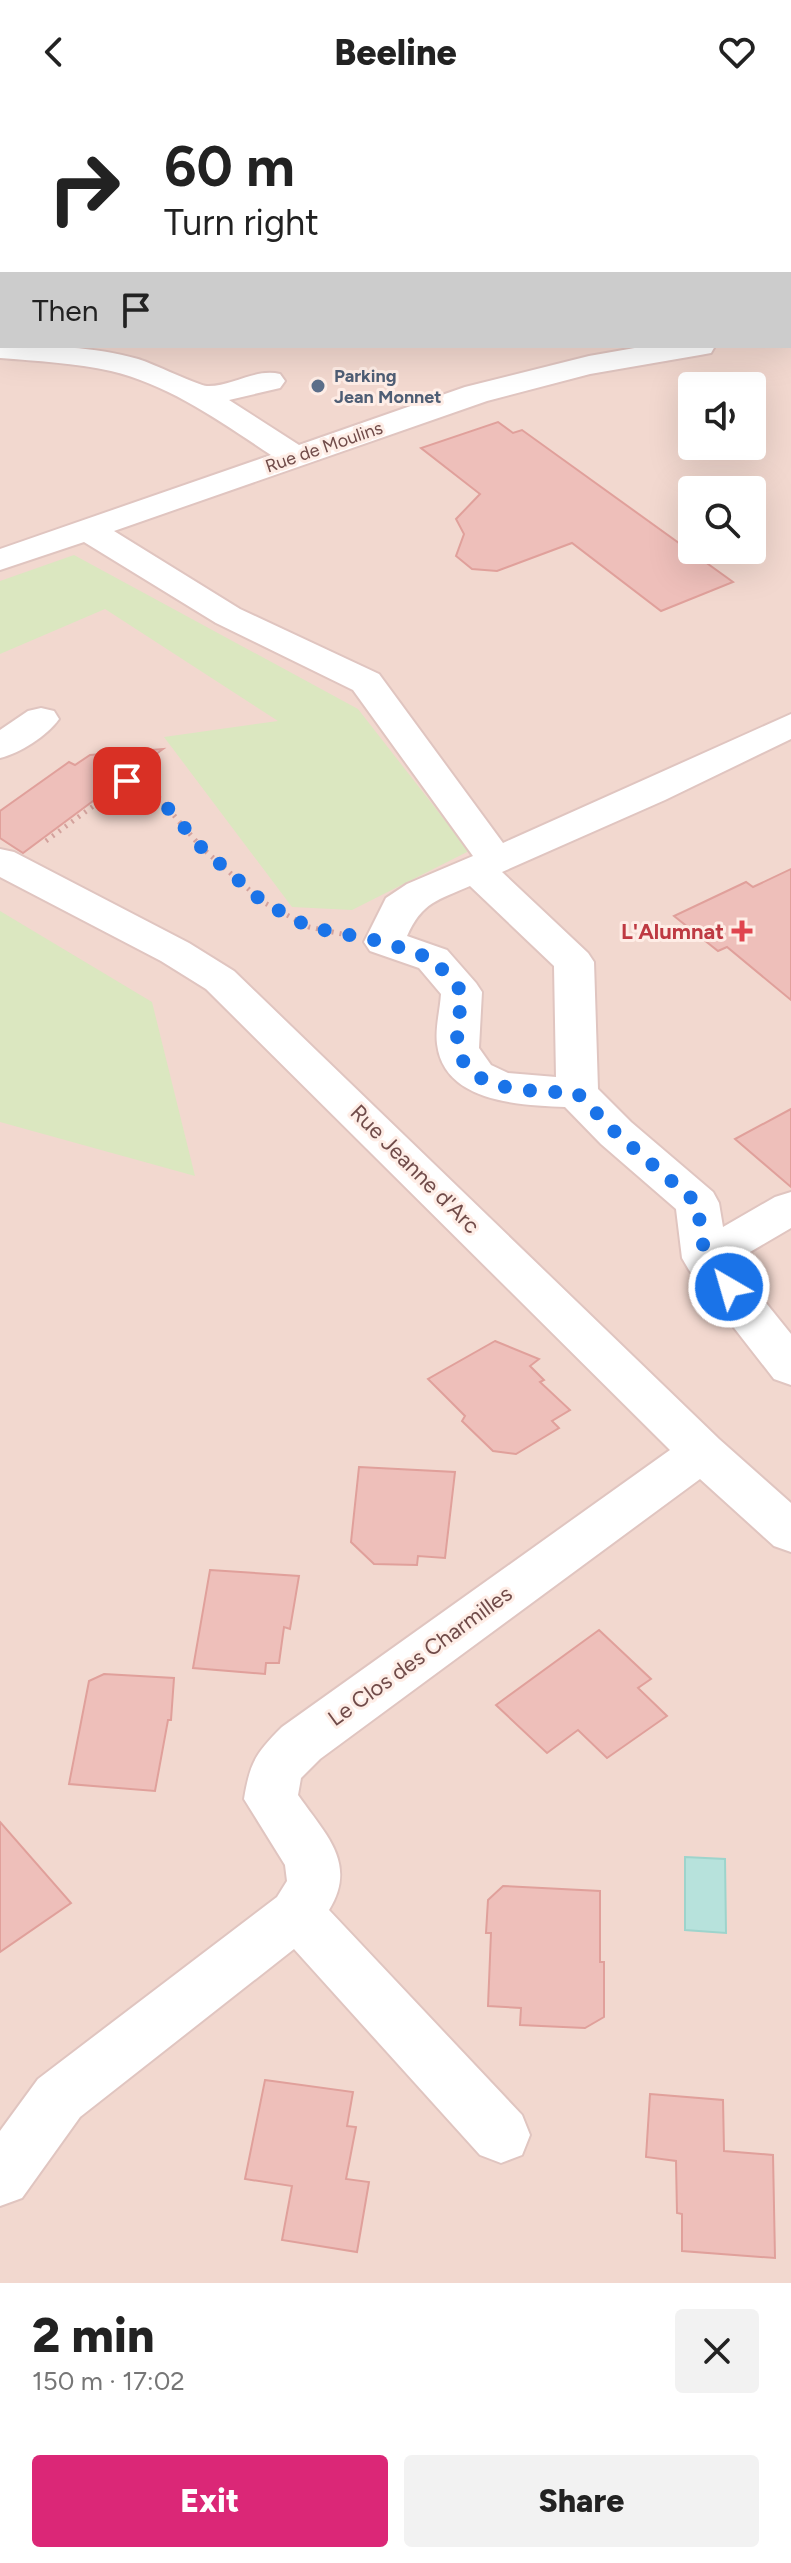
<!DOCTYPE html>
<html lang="en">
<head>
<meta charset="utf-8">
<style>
  :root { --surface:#fff; --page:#f2f2f2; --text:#222; --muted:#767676; --accent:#db2777 }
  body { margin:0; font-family:Figtree,sans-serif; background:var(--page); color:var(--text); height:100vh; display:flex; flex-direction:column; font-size:30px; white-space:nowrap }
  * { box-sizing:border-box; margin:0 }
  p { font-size:26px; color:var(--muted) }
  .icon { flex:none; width:44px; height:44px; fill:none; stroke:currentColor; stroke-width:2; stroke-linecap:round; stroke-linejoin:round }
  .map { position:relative; height:2179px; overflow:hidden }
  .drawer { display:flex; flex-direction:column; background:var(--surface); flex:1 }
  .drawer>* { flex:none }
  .guide { position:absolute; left:0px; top:0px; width:792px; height:244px; box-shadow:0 8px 32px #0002; background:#fff; color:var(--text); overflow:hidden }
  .tools { position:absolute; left:678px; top:268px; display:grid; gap:16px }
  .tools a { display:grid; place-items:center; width:88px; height:88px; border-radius:8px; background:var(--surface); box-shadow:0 8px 32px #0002; font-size:40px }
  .pin { position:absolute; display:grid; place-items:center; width:68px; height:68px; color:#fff; margin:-34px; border-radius:16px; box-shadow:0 4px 12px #0006 }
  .me { position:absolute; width:88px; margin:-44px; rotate:322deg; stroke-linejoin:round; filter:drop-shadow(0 0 6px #0008) }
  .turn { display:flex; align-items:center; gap:28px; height:168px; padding:0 32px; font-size:36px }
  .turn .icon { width:104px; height:104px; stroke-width:2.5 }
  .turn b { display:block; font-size:56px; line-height:68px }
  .then { display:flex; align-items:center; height:76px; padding:0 32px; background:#0003; gap:16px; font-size:30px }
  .round { display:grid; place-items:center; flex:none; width:84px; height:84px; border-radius:8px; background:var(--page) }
  .summary { display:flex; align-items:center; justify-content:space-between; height:136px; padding:0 32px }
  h1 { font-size:48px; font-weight:800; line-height:60px }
  .button { display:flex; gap:16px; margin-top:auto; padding:16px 32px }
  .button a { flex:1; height:92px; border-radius:8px; background:var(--accent); color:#fff; font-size:32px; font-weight:800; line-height:92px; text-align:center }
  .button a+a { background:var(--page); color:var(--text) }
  header { display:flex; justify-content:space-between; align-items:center; height:104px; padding:0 32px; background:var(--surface); font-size:36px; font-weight:800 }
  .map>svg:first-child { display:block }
</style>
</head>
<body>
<header><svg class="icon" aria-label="back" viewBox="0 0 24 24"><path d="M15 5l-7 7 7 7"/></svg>Beeline<svg class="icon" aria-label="heart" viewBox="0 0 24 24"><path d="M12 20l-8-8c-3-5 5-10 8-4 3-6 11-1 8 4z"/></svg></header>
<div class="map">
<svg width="791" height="2179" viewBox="0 0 791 2179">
  <rect width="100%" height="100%" fill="#fbe8e0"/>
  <path fill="#f2d8cf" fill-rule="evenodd" d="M0,0H791V2179H0ZM2,2H790V242H2ZM692,282H752V342H692ZM692,386H752V446H692Z"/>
  <g fill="#dbe7c0">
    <path d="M74,451L358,605L469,747L352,806L292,803L164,633L278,617L105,505L0,550V477Z"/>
    <path d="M0,807L152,898L195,1072L0,1018Z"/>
  </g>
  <path fill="#b7e2dc" stroke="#9dd4cc" stroke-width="2" d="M685,1753L725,1755L726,1829L685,1826Z"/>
  <g fill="#eebfba" stroke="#e0a09b" stroke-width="2">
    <path d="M498,318L513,329L522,326L733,478L661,507L572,439L497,467L472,465L456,452L464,430L456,415L480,390L421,344Z"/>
    <path d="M163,645L23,749L0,734V707L69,658L75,661L90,651Z"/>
    <path d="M791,765V896L727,843L718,847L674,812L746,778L753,783Z"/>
    <path d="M791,1005V1083L735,1035Z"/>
    <path d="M495,1237L539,1255L530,1262L544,1276L540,1278L570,1306L552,1317L559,1324L516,1350L493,1347L462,1317L465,1312L428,1275Z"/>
    <path d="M359,1363L455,1368L445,1454L418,1452L417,1461L374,1460L351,1438Z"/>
    <path d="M210,1466L299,1472L290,1525L284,1523L279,1559H266L265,1570L193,1564Z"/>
    <path d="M599,1526L651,1575L638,1584L667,1612L607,1654L578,1626L547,1649L496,1601Z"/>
    <path d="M104,1570L174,1574L171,1616H168L155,1687L69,1680L89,1577Z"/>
    <path d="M0,1718L71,1799L0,1848Z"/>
    <path d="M503,1782L600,1787V1858H604V1913L585,1924L520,1921L521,1904L488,1902L491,1829H486L488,1796Z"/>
    <path d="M265,1976L353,1988L347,2022L356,2023L346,2075L369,2078L357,2148L282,2136L292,2082L245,2075Z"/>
    <path d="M650,1990L723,1996L724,2047L773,2051L775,2154L682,2147V2110L677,2109L676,2057L646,2053Z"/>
  </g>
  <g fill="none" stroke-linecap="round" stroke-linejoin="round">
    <g stroke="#e0c5c0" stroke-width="4">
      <g id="minor">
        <rect x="790" y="217" width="1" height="18"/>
        <path d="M0,236L2,242C49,242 93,242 138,255C152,259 199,282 207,282C232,283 255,264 280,270L285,277L280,284L229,296L299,341L465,283L589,252L646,242H715L711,249L700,251L590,270L487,297L114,427L240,505L379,570L503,739L791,610V635L665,696L502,768L588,849L594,858L598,985L631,1018L713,1088L719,1099L723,1123L775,1093L791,1088V1124L733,1158L791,1230V1281L774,1275L689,1166L682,1154L676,1105L601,1040L565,1003C521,1001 444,999 437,940C435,924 440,906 441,890L419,864L370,847L364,838L386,794L407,780L473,752L353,586L216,519L84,438L0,466V445L271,351C221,318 170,281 111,267C75,259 37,257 0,254ZM470,782L554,862L556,973L508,969L491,961L479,944L482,888L476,879L447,846L407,832C422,798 438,796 470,782Z"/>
        <path d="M41,604L54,607L59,615C47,632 20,649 0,654V626L28,607Z"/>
        <path d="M0,745L14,748L189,839L234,867L719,1335L791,1399V1448L774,1442L700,1375L320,1655L301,1674L298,1691C325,1730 358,1759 329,1806L522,2011L530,2031L522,2051L501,2059L480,2051L294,1845L80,2013L22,2094L0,2102V2027L38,1975L277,1793L287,1777L285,1761L244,1695C250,1658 256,1649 282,1623L670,1346L206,885L161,857L0,773Z"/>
      </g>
    </g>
    <path stroke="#d3a29d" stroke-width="4" stroke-dasharray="1 4" stroke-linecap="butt" d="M274,2L281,0"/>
    <path stroke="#d3a29d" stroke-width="5" stroke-dasharray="2 6" stroke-linecap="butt" d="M46,737L127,677L159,694L201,743L263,798L309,823L342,830"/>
    <use href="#minor" fill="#fff" fill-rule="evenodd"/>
  </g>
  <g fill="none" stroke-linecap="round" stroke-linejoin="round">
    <path stroke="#1a73e8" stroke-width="14" stroke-dasharray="0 25.2" d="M127,677L159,694L201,743L263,798L309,823L384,838L433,855L462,888C461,905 455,928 458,944C469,992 539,986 577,989L616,1029L697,1099L705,1154L729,1183"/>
  </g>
  <circle fill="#5c6f8a" stroke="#feede6" stroke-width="3" cx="318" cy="282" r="8"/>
  <path fill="#e0444e" stroke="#feede6" stroke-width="3" d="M738 815h8v8h8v8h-8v8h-8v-8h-8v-8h8z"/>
  <g text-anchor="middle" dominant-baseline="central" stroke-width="6" stroke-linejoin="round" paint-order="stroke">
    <g font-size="18" font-weight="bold" fill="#4e5e75" stroke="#feede6" text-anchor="start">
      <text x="334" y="272">Parking<tspan x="334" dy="21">Jean Monnet</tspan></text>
    </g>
    <g font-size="18" fill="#704b49" stroke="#feede6">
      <text transform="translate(324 343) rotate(-19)">Rue de Moulins</text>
    </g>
    <g font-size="22" font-weight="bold" fill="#be3a42" stroke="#feede6" text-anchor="end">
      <text x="724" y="827">L'Alumnat</text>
    </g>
    <g font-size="22" fill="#704b49" stroke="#feede6">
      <text transform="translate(415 1065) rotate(45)">Rue Jeanne d'Arc</text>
      <text transform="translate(420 1552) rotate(-36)">Le Clos des Charmilles</text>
    </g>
  </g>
</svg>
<div class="tools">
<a><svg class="icon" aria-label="sound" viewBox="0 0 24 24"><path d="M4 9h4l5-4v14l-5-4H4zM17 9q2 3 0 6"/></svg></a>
<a><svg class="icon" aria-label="search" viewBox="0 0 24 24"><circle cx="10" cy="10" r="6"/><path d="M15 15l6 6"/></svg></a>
</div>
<div class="pin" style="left:127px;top:677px;background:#d93025"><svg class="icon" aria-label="arrive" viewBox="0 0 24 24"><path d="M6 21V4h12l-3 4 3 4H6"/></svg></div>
<svg class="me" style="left:729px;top:1183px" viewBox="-20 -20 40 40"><circle r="17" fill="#1a73e8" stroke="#fff" stroke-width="3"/><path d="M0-11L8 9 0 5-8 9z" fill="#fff"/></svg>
<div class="guide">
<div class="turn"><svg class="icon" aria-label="right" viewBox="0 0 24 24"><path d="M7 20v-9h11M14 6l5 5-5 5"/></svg><div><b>60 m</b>Turn right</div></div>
<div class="then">Then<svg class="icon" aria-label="arrive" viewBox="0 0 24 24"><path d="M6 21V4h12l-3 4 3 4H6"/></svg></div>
</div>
</div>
<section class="drawer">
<div class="summary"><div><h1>2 min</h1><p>150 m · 17:02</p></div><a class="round"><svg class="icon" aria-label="close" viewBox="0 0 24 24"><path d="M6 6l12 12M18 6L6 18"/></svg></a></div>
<div class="button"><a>Exit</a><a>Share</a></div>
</section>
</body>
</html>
